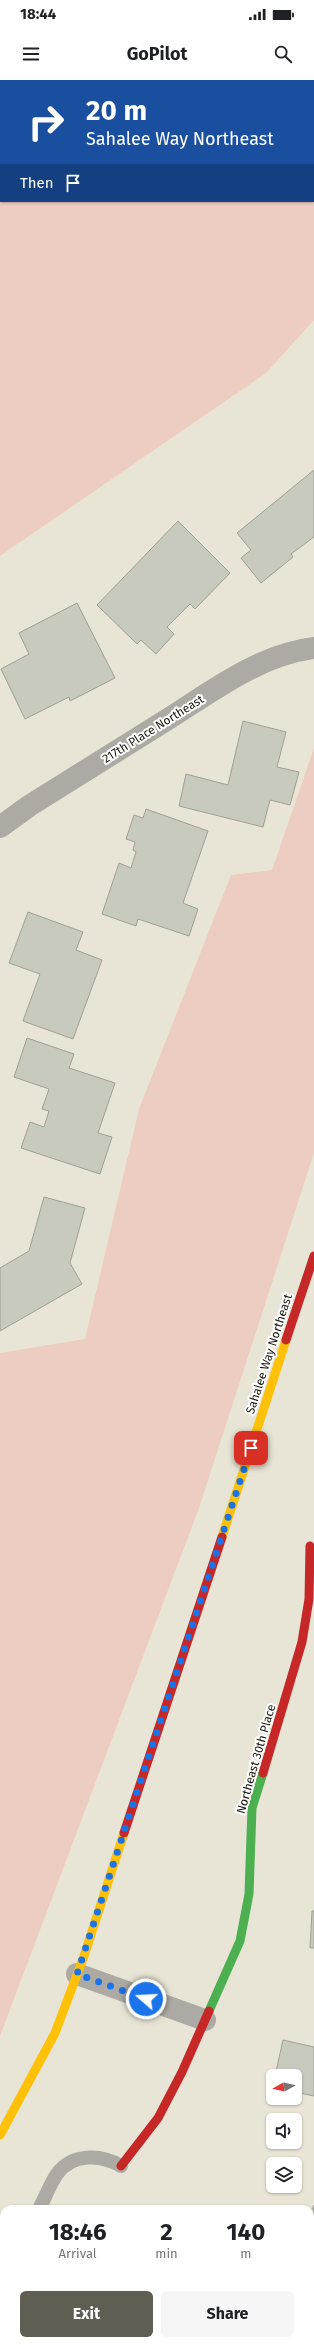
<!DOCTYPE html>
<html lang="en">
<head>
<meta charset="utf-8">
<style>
  :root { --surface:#fff; --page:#f6f6f6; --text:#202124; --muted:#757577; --accent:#605e52 }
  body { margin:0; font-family:"Fira Sans",sans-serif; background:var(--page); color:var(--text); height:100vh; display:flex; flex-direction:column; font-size:15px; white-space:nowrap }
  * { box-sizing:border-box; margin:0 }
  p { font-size:13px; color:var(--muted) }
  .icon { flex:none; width:22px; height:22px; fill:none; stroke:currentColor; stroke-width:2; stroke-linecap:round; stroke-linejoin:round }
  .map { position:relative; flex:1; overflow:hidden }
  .details { position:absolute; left:0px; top:2125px; width:314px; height:140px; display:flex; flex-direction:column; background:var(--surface); border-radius:12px 12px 0 0; box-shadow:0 1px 3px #0004 }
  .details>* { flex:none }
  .banner { position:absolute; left:0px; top:0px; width:314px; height:122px; box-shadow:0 1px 3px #0004; background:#1a4fa0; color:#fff; overflow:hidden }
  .needle { width:26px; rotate:262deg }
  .buttons { position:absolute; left:266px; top:1989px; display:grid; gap:8px }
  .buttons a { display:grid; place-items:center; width:36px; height:36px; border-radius:6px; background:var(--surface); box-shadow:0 1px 3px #0004; font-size:20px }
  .pin { position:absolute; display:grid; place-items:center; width:34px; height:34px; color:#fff; margin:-17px; border-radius:8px; box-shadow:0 2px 6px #0006 }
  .me { position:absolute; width:44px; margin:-22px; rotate:289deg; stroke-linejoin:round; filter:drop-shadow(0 0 3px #0008) }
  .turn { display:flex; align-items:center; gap:14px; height:84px; padding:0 20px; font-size:18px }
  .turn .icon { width:52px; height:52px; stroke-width:2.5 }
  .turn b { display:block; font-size:28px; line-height:34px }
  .then { display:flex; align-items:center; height:38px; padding:0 20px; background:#0003; gap:8px; font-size:15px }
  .eta { display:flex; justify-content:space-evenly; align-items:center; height:68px; text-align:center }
  .eta b { font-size:24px; font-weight:700; line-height:28px }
  .action { display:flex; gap:8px; margin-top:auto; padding:8px 20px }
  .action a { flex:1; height:46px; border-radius:6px; background:var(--accent); color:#fff; font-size:16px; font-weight:700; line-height:46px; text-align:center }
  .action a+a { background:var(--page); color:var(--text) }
  .status { display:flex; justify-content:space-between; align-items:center; height:28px; padding:0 20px; background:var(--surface); direction:ltr }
  .status svg { height:11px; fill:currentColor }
  header { display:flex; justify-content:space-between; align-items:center; height:52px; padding:0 20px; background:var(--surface); font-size:18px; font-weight:700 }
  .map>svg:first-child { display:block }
</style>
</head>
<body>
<div class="status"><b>18:44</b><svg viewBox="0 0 49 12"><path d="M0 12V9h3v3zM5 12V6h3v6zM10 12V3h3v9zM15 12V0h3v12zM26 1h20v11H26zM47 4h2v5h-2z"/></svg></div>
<header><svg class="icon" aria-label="menu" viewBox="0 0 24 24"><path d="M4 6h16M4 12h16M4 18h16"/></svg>GoPilot<svg class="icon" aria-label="search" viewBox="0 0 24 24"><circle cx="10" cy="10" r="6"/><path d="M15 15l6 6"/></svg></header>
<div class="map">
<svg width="314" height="2265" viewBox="0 0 314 2265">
  <rect width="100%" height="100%" fill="#e8e5d6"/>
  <g fill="#edcdc2" fill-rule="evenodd">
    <path d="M0,0H314V240L266,293L0,476ZM1,1H313V121H1Z"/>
    <path d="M314,668V1073L199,1428L0,1956V1273L85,1259L139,1029L231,795L272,790Z"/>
  </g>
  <g fill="#c8cabe" stroke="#9fa095">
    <path d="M314,390V457L291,474L293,477L261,503L241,478L251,470L237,453Z"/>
    <path d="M178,441L230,493L195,529L190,524L167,547L174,554L156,574L141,560L137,564L97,525Z"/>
    <path d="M77,523L115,598L70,621L69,617L25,639L1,589L29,574L19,553Z"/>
    <path d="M243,641L286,652L277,687L299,692L290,725L270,720L263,747L179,726L186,694L228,705Z"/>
    <path d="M146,729L208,751L183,823L198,829L189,856L138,839L136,846L102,834L119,783L131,788L136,772L133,770L135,762L126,759L134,735L143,738Z"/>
    <path d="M28,832L83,852L76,870L102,880L73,959L23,941L40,894L9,883Z"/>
    <path d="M27,958L74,974L69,988L115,1003L98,1053L112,1057L100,1094L21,1068L30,1042L44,1047L49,1031L42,1029L49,1009L14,997Z"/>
    <path d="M44,1117L85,1128L70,1183L82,1204L0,1251V1188L29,1171Z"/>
    <path d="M312,1831H314V1868H310Z"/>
    <path d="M283,1960L314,1967V2016L295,2012V1996H275Z"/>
    <path d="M314,2125V2228L310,2226V2133Z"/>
    <path d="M36,2261H77L78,2265H38Z"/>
  </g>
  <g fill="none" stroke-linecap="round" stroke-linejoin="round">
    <g stroke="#adaaa3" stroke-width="14">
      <path d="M39,2129C45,2118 50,2104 57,2094C72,2073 101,2074 121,2086"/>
      <path d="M0,2194L4,2188"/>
    </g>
    <g stroke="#adaaa3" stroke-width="22">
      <path d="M0,747L29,726C75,697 122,668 168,639C214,610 259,575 314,568"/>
      <path d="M77,1894L205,1940"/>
    </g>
    <path stroke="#4caf50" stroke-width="9" d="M209,1931L240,1861L249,1814L252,1728L263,1693"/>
    <g stroke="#ffc107" stroke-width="9">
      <path d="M222,1457L286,1260"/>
      <path d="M0,2055L55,1953L84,1876L124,1753"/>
    </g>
    <g stroke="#c62828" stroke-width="9">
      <path d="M286,1260L314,1176"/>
      <path d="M263,1693L302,1562L309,1519L310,1466"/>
      <path d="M124,1753L222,1457"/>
      <path d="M121,2086L158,2038L182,1992L209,1931"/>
    </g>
  </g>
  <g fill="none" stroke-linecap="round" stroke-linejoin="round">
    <path stroke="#1a73e8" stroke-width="7" stroke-dasharray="0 12.6" d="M146,1919L77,1894L251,1368"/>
  </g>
  <g text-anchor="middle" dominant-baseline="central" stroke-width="4" stroke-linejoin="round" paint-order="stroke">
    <g font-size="12" fill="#17160b" stroke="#fff">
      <text transform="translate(153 649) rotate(-32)">217th Place Northeast</text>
      <text transform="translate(269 1274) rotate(-72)">Sahalee Way Northeast</text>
      <text transform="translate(256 1679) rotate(-74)">Northeast 30th Place</text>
    </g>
  </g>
</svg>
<div class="buttons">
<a><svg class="needle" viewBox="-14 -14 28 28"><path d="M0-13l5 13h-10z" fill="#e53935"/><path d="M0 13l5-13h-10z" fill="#757577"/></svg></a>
<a><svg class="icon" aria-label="sound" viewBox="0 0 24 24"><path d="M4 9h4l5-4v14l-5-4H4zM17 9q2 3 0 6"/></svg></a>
<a><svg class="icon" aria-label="layers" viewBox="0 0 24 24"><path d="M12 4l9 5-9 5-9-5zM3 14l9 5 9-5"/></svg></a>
</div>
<div class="pin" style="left:251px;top:1368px;background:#d93025"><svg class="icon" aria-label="arrive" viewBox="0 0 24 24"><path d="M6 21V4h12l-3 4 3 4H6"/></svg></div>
<svg class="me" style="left:146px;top:1919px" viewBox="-20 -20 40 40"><circle r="17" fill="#1a73e8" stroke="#fff" stroke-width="3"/><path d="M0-11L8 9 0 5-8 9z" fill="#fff"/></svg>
<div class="banner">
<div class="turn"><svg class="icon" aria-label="right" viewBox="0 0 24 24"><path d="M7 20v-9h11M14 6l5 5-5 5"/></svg><div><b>20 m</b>Sahalee Way Northeast</div></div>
<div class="then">Then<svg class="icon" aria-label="arrive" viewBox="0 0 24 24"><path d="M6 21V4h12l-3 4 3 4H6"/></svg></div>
</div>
<section class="details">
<div class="eta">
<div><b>18:46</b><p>Arrival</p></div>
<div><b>2</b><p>min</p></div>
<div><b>140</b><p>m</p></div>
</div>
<div class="action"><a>Exit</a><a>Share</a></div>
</section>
</div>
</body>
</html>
